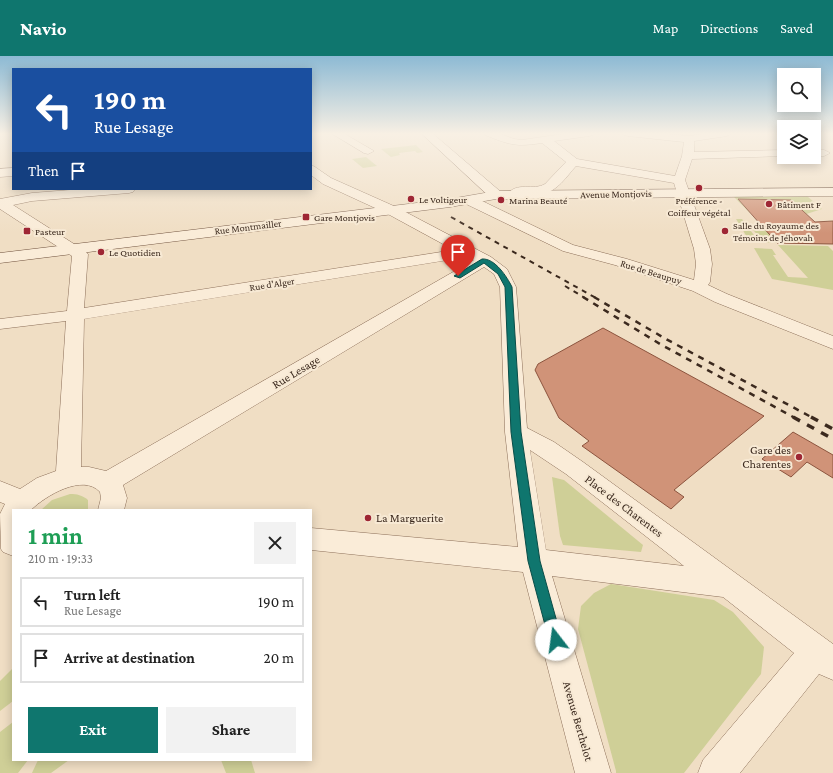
<!DOCTYPE html>
<html lang="en">
<head>
<meta charset="utf-8">
<style>
  :root { --surface:#fff; --page:#f2f2f2; --text:#222; --muted:#767676; --line:#e0e0e0; --accent:#0f766e }
  body { margin:0; font-family:"Crimson Pro",serif; background:var(--page); color:var(--text); height:100vh; display:flex; flex-direction:column; font-size:15px; white-space:nowrap }
  * { box-sizing:border-box; margin:0 }
  p { font-size:13px; color:var(--muted) }
  .icon { flex:none; width:22px; height:22px; fill:none; stroke:currentColor; stroke-width:2; stroke-linecap:round; stroke-linejoin:round }
  .map { position:relative; flex:1; overflow:hidden }
  .side { position:absolute; left:12px; top:453px; width:300px; height:252px; display:flex; flex-direction:column; background:var(--surface); border-radius:0px; box-shadow:0 2px 10px #0003 }
  .side>* { flex:none }
  .guide { position:absolute; left:12px; top:12px; width:300px; height:122px; border-radius:0px; box-shadow:0 2px 10px #0003; background:#1a4fa0; color:#fff; overflow:hidden }
  .buttons { position:absolute; left:777px; top:12px; display:grid; gap:8px }
  .buttons a { display:grid; place-items:center; width:44px; height:44px; border-radius:0px; background:var(--surface); box-shadow:0 2px 10px #0003; font-size:20px }
  .pin { position:absolute; display:grid; place-items:center; width:34px; height:34px; color:#fff; margin:-41px -17px; border-radius:50% 50% 50% 0; rotate:-45deg; box-shadow:0 0 4px #0007 }
  .pin .icon { rotate:45deg }
  .me { position:absolute; width:44px; margin:-22px; rotate:345deg; stroke-linejoin:round; filter:drop-shadow(0 0 3px #0008) }
  .turn { display:flex; align-items:center; gap:14px; height:84px; padding:0 16px; font-size:18px }
  .turn .icon { width:52px; height:52px; stroke-width:2.5 }
  .turn b { display:block; font-size:28px; line-height:34px }
  .then { display:flex; align-items:center; height:38px; padding:0 16px; background:#0003; gap:8px; font-size:15px }
  .round { display:grid; place-items:center; flex:none; width:42px; height:42px; border-radius:0px; background:var(--page) }
  .summary { display:flex; align-items:center; justify-content:space-between; height:68px; padding:0 16px }
  h1 { font-size:24px; font-weight:700; line-height:30px; color:#1e9e55 }
  .button { display:flex; gap:8px; margin-top:auto; padding:8px 16px }
  .button a { flex:1; height:46px; border-radius:0px; background:var(--accent); color:#fff; font-size:16px; font-weight:700; line-height:46px; text-align:center }
  .button a+a { background:var(--page); color:var(--text) }
  ul { padding:0; list-style:none }
  li { display:flex; align-items:center; gap:12px; height:50px; margin:0 8px 6px; padding:0 8px; border:2px solid var(--line); border-radius:0px }
  li div { flex:1 }
  li b { display:block; font-size:15px }
  li em { font-style:normal }
  header { display:flex; align-items:center; gap:24px; box-sizing:border-box; height:56px; padding:0 20px; background:var(--accent); color:#fff }
  header strong { font-size:19px }
  nav { display:flex; gap:22px; margin-inline-start:auto; font-size:14px }
  .map>svg:first-child { display:block }
</style>
</head>
<body>
<header>
<strong>Navio</strong>
<nav><a>Map</a><a>Directions</a><a>Saved</a></nav>
</header>
<div class="map">
<svg width="833" height="717" viewBox="0 0 833 717">
  <rect width="100%" height="100%" fill="#f0dec4"/>
  <g fill="#cfcf97">
    <path d="M416,89L423,96L417,97L415,95L399,97L400,99L391,101L381,93Z"/>
    <path d="M366,101L377,110L363,112L352,103Z"/>
    <path d="M733,140H807L822,153L797,161L800,153L790,144L739,143L747,153L769,157H750Z"/>
    <path d="M736,163H742L759,186H750Z"/>
    <path d="M750,170H776L766,175L777,187L763,186Z"/>
    <path d="M778,189L828,190L833,195V234L772,223L754,192L772,193L776,199H773L788,221L808,222Z"/>
    <path d="M552,421L564,424L643,489L641,496L563,489L560,480Z"/>
    <path d="M70,438C77,438 82,439 88,444V454H41L52,444Z"/>
    <path d="M611,528L714,544L733,556L764,591L761,618L684,717H616V715L578,573L581,550L594,537Z"/>
    <path d="M13,612V645L0,655V625Z"/>
    <path d="M13,666V704H28L18,717H0V676Z"/>
    <path d="M38,704H69L51,717H32Z"/>
    <path d="M221,704H251L255,717H226Z"/>
  </g>
  <g fill="#d09378" stroke="#8c543e">
    <path d="M738,143L791,144L815,166L833,165V188L777,187Z"/>
    <path d="M603,272L764,360L674,434L684,441L671,453L582,390L589,385L559,362L535,314L538,308Z"/>
    <path d="M793,376L833,399V422L807,406L791,421L762,403Z"/>
  </g>
  <g fill="none" stroke-linecap="round" stroke-linejoin="round">
    <g stroke="#8c6f59" stroke-width="1">
      <g id="minor">
        <path d="M331,77H343L374,95L368,98L364,97Z"/>
        <path d="M421,77H432L501,136L502,139L501,142H491Z"/>
        <path d="M484,77H498L514,83L522,84L570,77H594L593,79L589,80L554,85L577,103L675,120L682,100L684,86L628,80L624,79L623,77H657L689,80L709,77H732L727,80L694,85V96L784,94V100L692,103L685,124L710,193L712,208L710,226L708,229L727,238L833,280V293L715,246L693,235L615,209L563,195L464,147L462,144L464,141H474L573,189L627,203L694,224L696,208L694,193L674,127L576,110C566,121 558,135 542,138C537,139 532,138 526,138C519,139 516,144 508,142L507,139C516,125 534,135 545,128L566,106L542,87C516,91 510,89 485,79Z"/>
        <path d="M814,94H824L830,97L824,100H814Z"/>
        <path d="M311,109L315,111L331,122L396,151L491,201L507,213L516,231L527,372L554,386L583,406L833,588V624L819,618L740,717H698L703,704L794,597L723,541L552,520L611,717H575L523,516L311,494V472L518,491L505,376L500,231L494,218L484,211L123,429L127,442L124,454H98L101,442L100,436C83,417 45,440 31,454H13V500L3,496L1,493L0,458L5,448L0,446V425L20,433L37,422L56,415L66,265L0,273V263L67,255L72,200L0,153V143L32,137L83,133H135L133,136L129,137L32,145L13,149L85,195L88,198L84,252L454,194L386,157L323,128L311,119ZM467,201L474,204L106,415L89,411H81L84,263ZM530,394L566,418L684,510L546,494Z"/>
        <path d="M13,112V120L0,121V113Z"/>
      </g>
    </g>
    <g stroke="#6e503c" stroke-width="1">
      <path id="secondary" d="M833,132V140L496,143L450,151L0,207V197L450,143L496,135Z"/>
    </g>
    <use href="#minor" fill="#faecd8" fill-rule="evenodd"/>
    <use href="#secondary" fill="#faecd8" fill-rule="evenodd"/>
    <g stroke="#3b291e" stroke-width="2" stroke-dasharray="5 5" stroke-linecap="butt">
      <path d="M451,161L596,242"/>
      <path d="M565,230L585,242"/>
    </g>
    <g stroke="#3b291e" stroke-width="2.5" stroke-dasharray="6 6" stroke-linecap="butt">
      <path d="M583,241L660,288L795,362"/>
      <path d="M594,241L666,283L813,362"/>
    </g>
    <g stroke="#3b291e" stroke-width="3.5" stroke-dasharray="8 8" stroke-linecap="butt">
      <path d="M793,361L833,383"/>
      <path d="M811,361L833,373"/>
    </g>
  </g>
  <linearGradient id="sky" x2="0" y2="1"><stop stop-color="#8dbad4"/><stop offset="0.44" stop-color="#f8f0e4"/><stop offset="1" stop-color="#f8f0e4" stop-opacity="0"/></linearGradient>
  <rect width="833" height="177" fill="url(#sky)"/>
  <path fill="#0f766e" stroke="#0a4d48" d="M482,203C495,202 507,221 512,231L521,376L540,505L562,584L560,589L556,591L551,589L549,584L528,505L511,376L505,231L498,218L484,207L460,222L454,220Z"/>
  <g fill="#9e2634" stroke="#f7e9d4" stroke-width="1.5">
    <circle cx="699" cy="132" r="4"/>
    <circle cx="411" cy="143" r="4"/>
    <circle cx="501" cy="144" r="4"/>
    <circle cx="769" cy="148" r="4"/>
    <rect x="302" y="157" width="8" height="8" rx="2"/>
    <rect x="23" y="171" width="8" height="8" rx="2"/>
    <circle cx="725" cy="175" r="4"/>
    <circle cx="101" cy="196" r="4"/>
    <circle cx="799" cy="401" r="4"/>
    <circle cx="368" cy="462" r="4"/>
  </g>
  <g text-anchor="middle" dominant-baseline="central" stroke-width="4" stroke-linejoin="round" paint-order="stroke">
    <g font-size="10" fill="#3b291e" stroke="#f7e9d4">
      <text transform="translate(616 138) rotate(-1)">Avenue Montjovis</text>
      <text transform="translate(248 171) rotate(-7)">Rue Montmailler</text>
      <text transform="translate(651 216) rotate(17)">Rue de Beaupuy</text>
      <text transform="translate(272 228) rotate(-9)">Rue d'Alger</text>
    </g>
    <g font-size="10" fill="#3b291e" stroke="#f7e9d4" text-anchor="start">
      <text x="419" y="143">Le Voltigeur</text>
      <text x="509" y="144">Marina Beauté</text>
      <text x="699" y="144" text-anchor="middle">Préférence -<tspan x="699" dy="12">Coiffeur végétal</tspan></text>
      <text x="777" y="148">Bâtiment F</text>
      <text x="314" y="161">Gare Montjovis</text>
      <text x="733" y="169">Salle du Royaume des<tspan x="733" dy="12">Témoins de Jéhovah</tspan></text>
      <text x="35" y="175">Pasteur</text>
      <text x="109" y="196">Le Quotidien</text>
    </g>
    <g font-size="12" fill="#3b291e" stroke="#f7e9d4">
      <text transform="translate(296 316) rotate(-31)">Rue Lesage</text>
      <text transform="translate(624 450) rotate(37)">Place des Charentes</text>
      <text transform="translate(578 665) rotate(74)">Avenue Berthelot</text>
    </g>
    <g font-size="12" fill="#3b291e" stroke="#f7e9d4" text-anchor="end">
      <text x="791" y="394">Gare des<tspan x="791" dy="14">Charentes</tspan></text>
      <text x="376" y="462" text-anchor="start">La Marguerite</text>
    </g>
  </g>
</svg>
<div class="buttons">
<a><svg class="icon" aria-label="search" viewBox="0 0 24 24"><circle cx="10" cy="10" r="6"/><path d="M15 15l6 6"/></svg></a>
<a><svg class="icon" aria-label="layers" viewBox="0 0 24 24"><path d="M12 4l9 5-9 5-9-5zM3 14l9 5 9-5"/></svg></a>
</div>
<div class="pin" style="left:458px;top:220px;background:#d93025"><svg class="icon" aria-label="arrive" viewBox="0 0 24 24"><path d="M6 21V4h12l-3 4 3 4H6"/></svg></div>
<svg class="me" style="left:556px;top:584px" viewBox="-20 -20 40 40"><circle r="19" fill="#fff"/><path d="M0-13L10 11 0 6-10 11z" fill="#0f766e"/></svg>
<div class="guide">
<div class="turn"><svg class="icon" aria-label="left" viewBox="0 0 24 24"><path d="M17 20v-9H6M10 6l-5 5 5 5"/></svg><div><b>190 m</b>Rue Lesage</div></div>
<div class="then">Then<svg class="icon" aria-label="arrive" viewBox="0 0 24 24"><path d="M6 21V4h12l-3 4 3 4H6"/></svg></div>
</div>
<section class="side">
<div class="summary"><div><h1>1 min</h1><p>210 m · 19:33</p></div><a class="round"><svg class="icon" aria-label="close" viewBox="0 0 24 24"><path d="M6 6l12 12M18 6L6 18"/></svg></a></div>
<ul>
<li><svg class="icon" aria-label="left" viewBox="0 0 24 24"><path d="M17 20v-9H6M10 6l-5 5 5 5"/></svg><div><b>Turn left</b><p>Rue Lesage</p></div><em>190 m</em></li>
<li><svg class="icon" aria-label="arrive" viewBox="0 0 24 24"><path d="M6 21V4h12l-3 4 3 4H6"/></svg><div><b>Arrive at destination</b></div><em>20 m</em></li>
</ul>
<div class="button"><a>Exit</a><a>Share</a></div>
</section>
</div>
</body>
</html>
